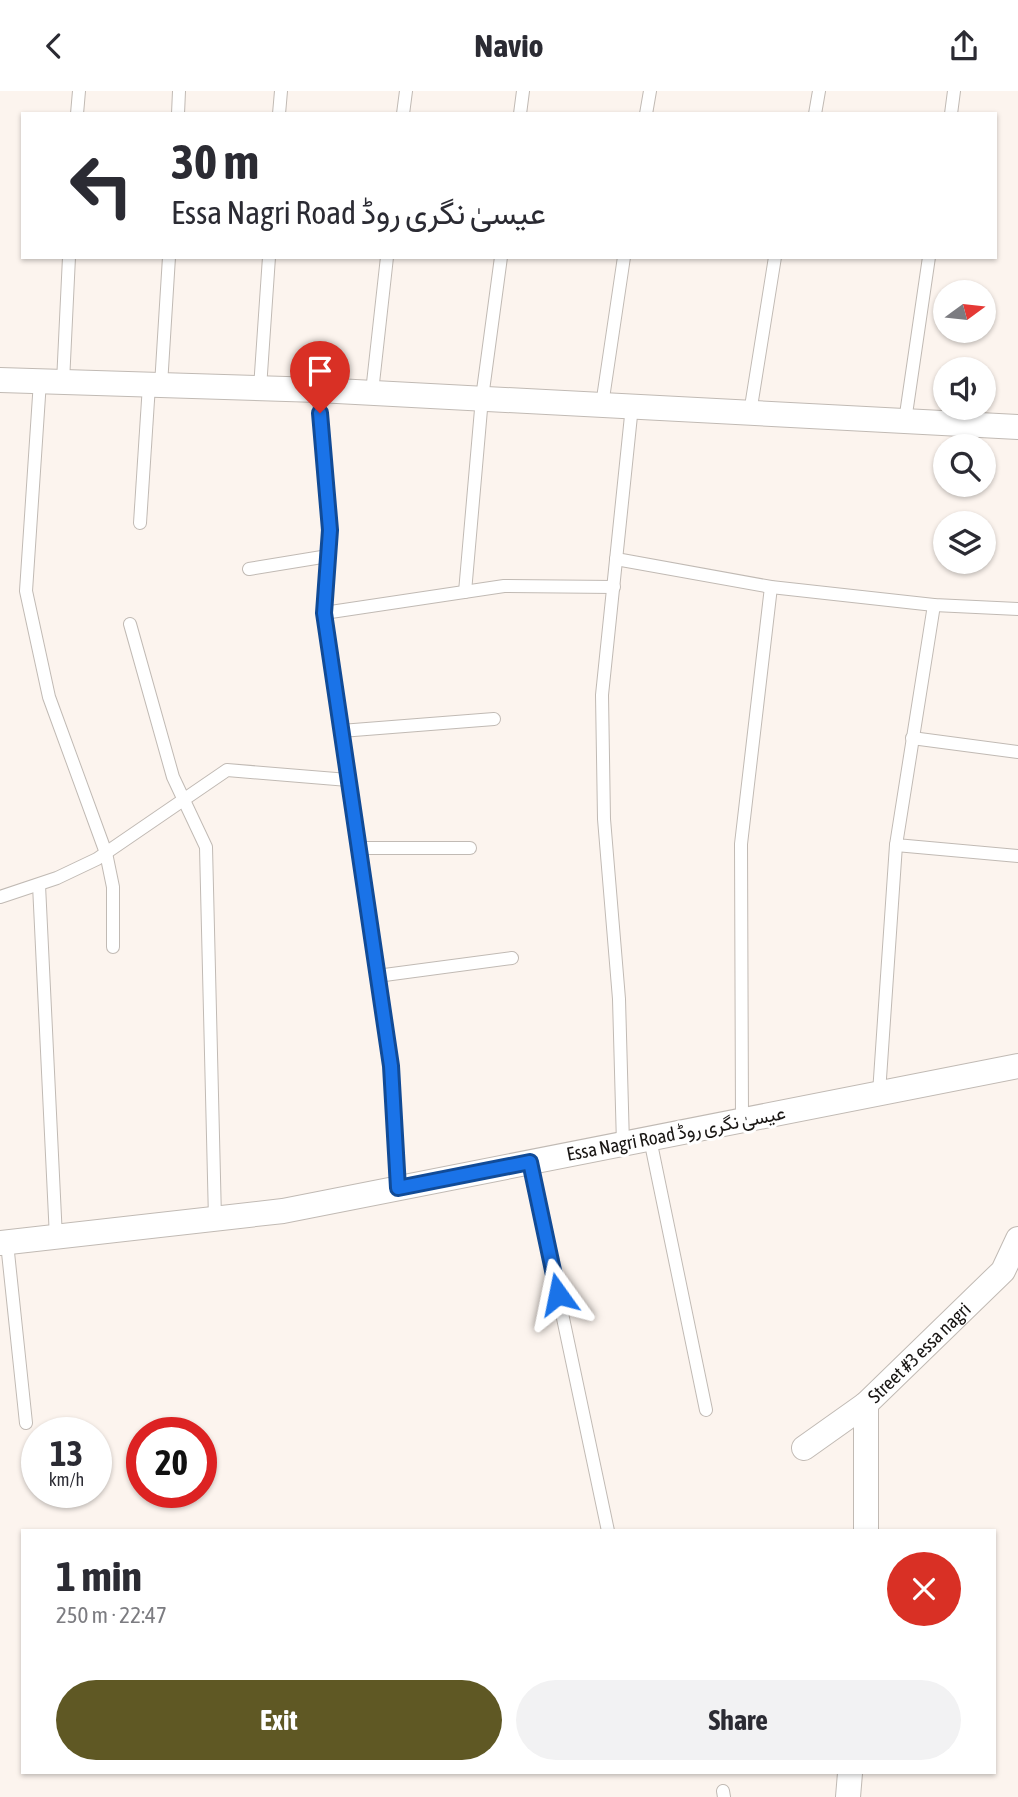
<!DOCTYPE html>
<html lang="en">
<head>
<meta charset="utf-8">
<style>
  :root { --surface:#fff; --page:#f2f2f3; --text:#2b2b33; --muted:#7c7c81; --accent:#5f5824 }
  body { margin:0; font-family:"Asap Condensed",Vazirmatn,sans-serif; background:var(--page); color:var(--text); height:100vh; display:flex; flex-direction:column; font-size:26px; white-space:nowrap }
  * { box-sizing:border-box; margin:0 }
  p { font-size:23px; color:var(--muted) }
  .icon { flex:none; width:38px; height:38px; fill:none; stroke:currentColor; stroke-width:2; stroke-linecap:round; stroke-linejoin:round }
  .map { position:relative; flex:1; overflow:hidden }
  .drawer { position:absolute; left:21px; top:1438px; width:975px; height:245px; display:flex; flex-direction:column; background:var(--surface); border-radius:0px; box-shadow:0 2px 5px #0004 }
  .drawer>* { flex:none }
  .guide { position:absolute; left:21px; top:21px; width:976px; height:147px; border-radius:0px; box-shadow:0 2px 5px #0004; background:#fff; color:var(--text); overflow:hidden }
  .needle { width:46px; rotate:75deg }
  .tools { position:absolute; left:933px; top:189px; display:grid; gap:14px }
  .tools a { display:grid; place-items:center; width:63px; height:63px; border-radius:50%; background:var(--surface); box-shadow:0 2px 5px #0004; font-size:35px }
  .speed { position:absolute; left:21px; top:1326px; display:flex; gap:14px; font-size:35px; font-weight:700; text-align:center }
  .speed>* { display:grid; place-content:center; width:91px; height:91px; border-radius:50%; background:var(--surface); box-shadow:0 2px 5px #0004; line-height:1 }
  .speed small { font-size:18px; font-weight:400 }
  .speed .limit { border:10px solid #d22; background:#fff; color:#111 }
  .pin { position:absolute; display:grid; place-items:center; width:60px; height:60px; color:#fff; margin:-72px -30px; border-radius:50% 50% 50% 0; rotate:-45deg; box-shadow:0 0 7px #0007 }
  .pin .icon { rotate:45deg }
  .me { position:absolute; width:77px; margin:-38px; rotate:348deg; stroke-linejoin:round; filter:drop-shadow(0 0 5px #0008) }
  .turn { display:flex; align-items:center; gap:24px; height:147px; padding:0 35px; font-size:32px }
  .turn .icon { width:91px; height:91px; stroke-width:2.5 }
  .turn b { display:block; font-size:49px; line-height:60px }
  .round { display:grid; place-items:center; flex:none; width:74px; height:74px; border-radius:37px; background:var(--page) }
  .overview { display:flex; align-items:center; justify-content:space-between; height:119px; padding:0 35px }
  h1 { font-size:42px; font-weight:700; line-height:52px }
  .primary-button { display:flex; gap:14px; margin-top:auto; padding:14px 35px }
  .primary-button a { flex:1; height:80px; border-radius:42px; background:var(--accent); color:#fff; font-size:28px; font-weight:700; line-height:80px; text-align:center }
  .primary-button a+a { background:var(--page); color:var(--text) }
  header { display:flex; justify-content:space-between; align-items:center; height:91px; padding:0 35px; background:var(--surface); font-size:32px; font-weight:700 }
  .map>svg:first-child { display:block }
</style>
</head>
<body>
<header><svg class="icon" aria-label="back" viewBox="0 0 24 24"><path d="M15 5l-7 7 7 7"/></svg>Navio<svg class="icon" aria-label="share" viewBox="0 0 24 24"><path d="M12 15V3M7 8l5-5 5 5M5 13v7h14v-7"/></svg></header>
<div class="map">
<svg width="1018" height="1706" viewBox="0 0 1018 1706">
  <rect width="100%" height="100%" fill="#fcf4ee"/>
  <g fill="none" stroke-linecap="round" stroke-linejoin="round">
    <g stroke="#c1bab4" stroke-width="14">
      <g id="service">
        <path d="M77,23L79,0"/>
        <path d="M178,23L179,0"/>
        <path d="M279,23L281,0"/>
        <path d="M403,23L406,0"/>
        <path d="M520,23L523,0"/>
        <path d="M646,23L650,0"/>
        <path d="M815,23L819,0"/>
        <path d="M951,23L954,0"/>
        <path d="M40,290L26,500L49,606L106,762L113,796V856"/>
        <path d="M63,291L69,166"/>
        <path d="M161,294L169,166"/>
        <path d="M260,297L269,166"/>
        <path d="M318,299L330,439L324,522L391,975L398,1097"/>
        <path d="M372,301L387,166"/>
        <path d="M602,314L624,166"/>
        <path d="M750,322L775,166"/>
        <path d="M905,330L929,166"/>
        <path d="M140,432L149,294"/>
        <path d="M616,468L771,496L934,514L1018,518"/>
        <path d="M249,478L328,465"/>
        <path d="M465,501L482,307L501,166"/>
        <path d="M934,514L896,754L1018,765"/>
        <path d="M324,522L504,495L614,496"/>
        <path d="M130,533L173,686L206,756L215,1128"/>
        <path d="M341,640L494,628"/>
        <path d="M912,647L1018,661"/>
        <path d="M358,757H470"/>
        <path d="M39,794L56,1147"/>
        <path d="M0,806L57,787L97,768L227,679L348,689"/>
        <path d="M377,885L512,867"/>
        <path d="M879,1002L896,754"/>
        <path d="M742,1029L741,753L771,496"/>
        <path d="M650,1048L706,1319"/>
        <path d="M623,1053L619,908L604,728L602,604L632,315"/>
        <path d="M530,1071L608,1440"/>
        <path d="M7,1152L26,1332"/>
        <path d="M723,1700L724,1706"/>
      </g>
    </g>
    <g stroke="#c1bab4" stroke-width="26">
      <g id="minor">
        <path d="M0,289L318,299L1018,336"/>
        <path d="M0,1152L283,1120L1018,975"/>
        <path d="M866,1313V1440"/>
        <path id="s1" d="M804,1357L866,1313L1003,1180L1018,1148"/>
        <path d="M848,1706L850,1682"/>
      </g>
    </g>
    <use href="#service" stroke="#fff" stroke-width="12"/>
    <use href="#minor" stroke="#fff" stroke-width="24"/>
  </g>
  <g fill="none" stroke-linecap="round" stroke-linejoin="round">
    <g stroke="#114b97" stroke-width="18">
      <path id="route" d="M320,322L330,439L324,522L391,975L398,1097L530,1071L558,1203"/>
    </g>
    <use href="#route" stroke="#1a73e8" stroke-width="12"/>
  </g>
  <g text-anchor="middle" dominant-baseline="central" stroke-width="6" stroke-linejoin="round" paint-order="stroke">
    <g font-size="19" fill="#181513" stroke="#fff">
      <text transform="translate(676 1042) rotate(-11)">Essa Nagri Road عیسیٰ نگری روڈ</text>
      <text stroke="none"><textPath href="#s1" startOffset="150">Street #3 essa nagri</textPath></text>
    </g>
  </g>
</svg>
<div class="tools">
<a><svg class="needle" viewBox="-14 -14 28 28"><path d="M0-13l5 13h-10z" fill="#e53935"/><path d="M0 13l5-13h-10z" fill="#7c7c81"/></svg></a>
<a><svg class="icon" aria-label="sound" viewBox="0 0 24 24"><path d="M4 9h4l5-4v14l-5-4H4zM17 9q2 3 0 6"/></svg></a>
<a><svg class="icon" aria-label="search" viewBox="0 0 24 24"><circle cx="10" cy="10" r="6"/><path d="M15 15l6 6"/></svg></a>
<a><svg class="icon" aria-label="layers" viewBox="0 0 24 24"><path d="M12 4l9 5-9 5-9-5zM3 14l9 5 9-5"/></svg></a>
</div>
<div class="speed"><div>13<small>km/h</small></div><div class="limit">20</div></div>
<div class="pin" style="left:320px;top:322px;background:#d93025"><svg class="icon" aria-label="arrive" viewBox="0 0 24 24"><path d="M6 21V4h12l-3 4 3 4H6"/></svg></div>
<svg class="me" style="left:558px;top:1203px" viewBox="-20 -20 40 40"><path d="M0-17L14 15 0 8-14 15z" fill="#1a73e8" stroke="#fff" stroke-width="4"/></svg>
<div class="guide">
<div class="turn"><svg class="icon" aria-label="left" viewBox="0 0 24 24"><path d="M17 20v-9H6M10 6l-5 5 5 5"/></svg><div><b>30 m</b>Essa Nagri Road عیسیٰ نگری روڈ</div></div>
</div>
<section class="drawer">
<div class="overview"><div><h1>1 min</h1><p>250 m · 22:47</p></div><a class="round" style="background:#d93025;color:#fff"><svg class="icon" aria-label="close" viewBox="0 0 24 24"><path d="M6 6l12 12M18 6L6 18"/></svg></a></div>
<div class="primary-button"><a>Exit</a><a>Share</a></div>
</section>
</div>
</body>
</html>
